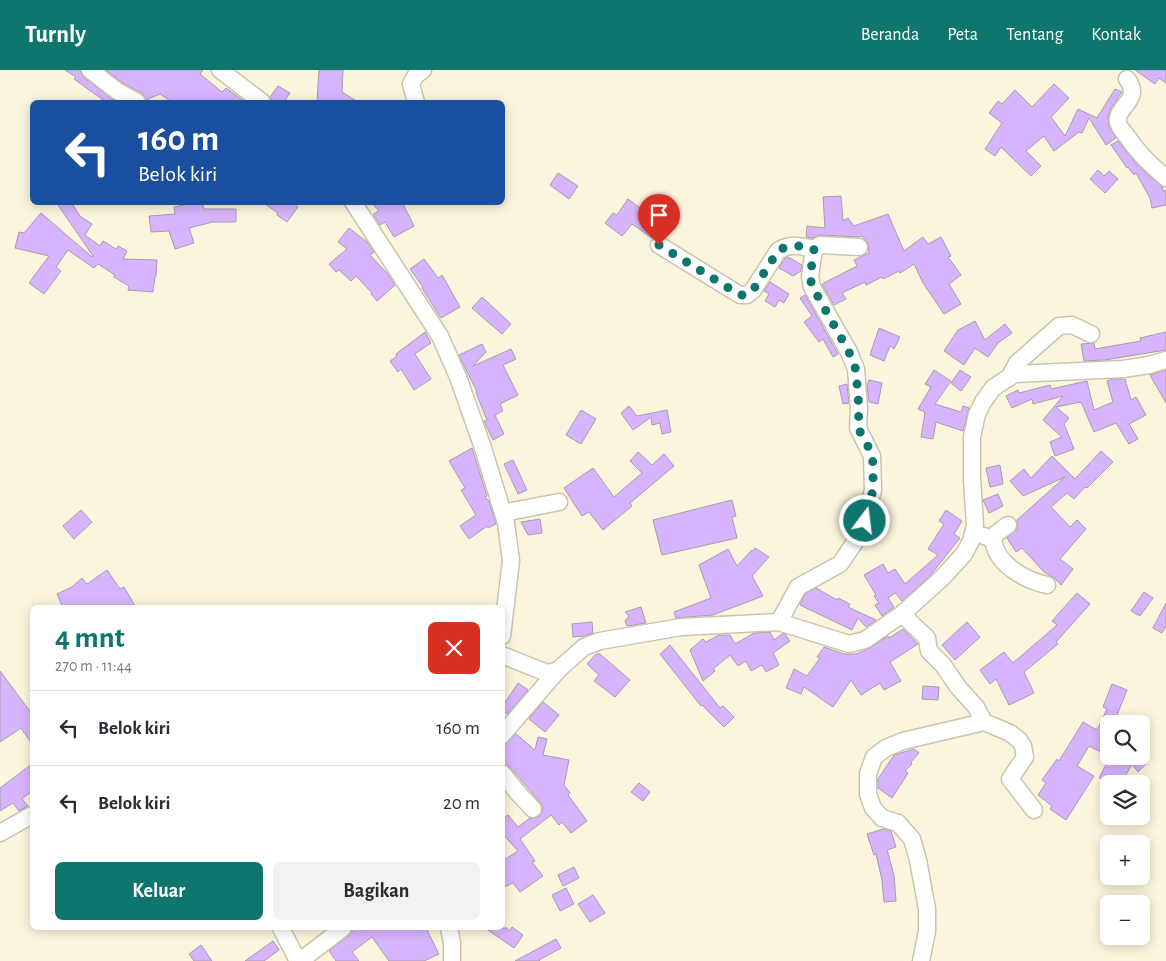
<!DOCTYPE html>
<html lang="id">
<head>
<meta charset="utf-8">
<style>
  :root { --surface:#fff; --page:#f2f2f3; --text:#2b2b33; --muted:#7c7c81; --line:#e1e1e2; --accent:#0f766e }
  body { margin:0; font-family:"Alegreya Sans",sans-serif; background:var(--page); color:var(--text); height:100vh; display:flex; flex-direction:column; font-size:19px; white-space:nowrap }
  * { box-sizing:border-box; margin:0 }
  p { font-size:16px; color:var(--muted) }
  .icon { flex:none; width:28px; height:28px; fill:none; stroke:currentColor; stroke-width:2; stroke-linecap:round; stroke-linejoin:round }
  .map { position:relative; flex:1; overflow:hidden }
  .details { position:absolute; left:30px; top:535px; width:475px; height:325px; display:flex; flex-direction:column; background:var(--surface); border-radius:8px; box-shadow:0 2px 12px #0003 }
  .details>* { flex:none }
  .guide { position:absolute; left:30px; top:30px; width:475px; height:105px; border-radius:8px; box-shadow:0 2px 12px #0003; background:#1a4fa0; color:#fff; overflow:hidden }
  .tools { position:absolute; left:1100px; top:645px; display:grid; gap:10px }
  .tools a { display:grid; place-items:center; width:50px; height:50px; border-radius:8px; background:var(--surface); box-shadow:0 2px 12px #0003; font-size:25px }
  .pin { position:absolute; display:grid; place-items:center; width:42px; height:42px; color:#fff; margin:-51px -21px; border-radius:50% 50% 50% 0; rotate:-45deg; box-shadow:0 0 5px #0007 }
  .pin .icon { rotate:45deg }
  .me { position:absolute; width:55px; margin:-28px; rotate:15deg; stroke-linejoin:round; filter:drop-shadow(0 0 4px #0008) }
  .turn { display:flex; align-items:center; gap:18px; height:105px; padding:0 25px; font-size:22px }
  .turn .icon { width:65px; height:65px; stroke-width:2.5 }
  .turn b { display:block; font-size:35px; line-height:42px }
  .round { display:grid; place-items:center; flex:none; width:52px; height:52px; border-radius:8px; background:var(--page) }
  .head { display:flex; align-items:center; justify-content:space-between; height:85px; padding:0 25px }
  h1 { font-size:30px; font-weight:700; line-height:38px; color:var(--accent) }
  .action { display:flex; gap:10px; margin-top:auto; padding:10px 25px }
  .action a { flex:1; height:58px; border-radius:8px; background:var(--accent); color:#fff; font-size:20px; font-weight:700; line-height:58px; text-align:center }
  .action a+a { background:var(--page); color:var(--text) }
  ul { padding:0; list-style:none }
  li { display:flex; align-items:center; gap:15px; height:75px; padding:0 25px; border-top:1px solid var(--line) }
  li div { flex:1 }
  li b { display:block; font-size:19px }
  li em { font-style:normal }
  header { display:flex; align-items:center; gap:30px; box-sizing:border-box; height:70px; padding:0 25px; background:var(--accent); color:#fff }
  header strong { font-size:24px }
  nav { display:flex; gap:28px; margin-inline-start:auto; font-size:18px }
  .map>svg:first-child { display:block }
</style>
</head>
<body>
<header>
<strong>Turnly</strong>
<nav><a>Beranda</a><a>Peta</a><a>Tentang</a><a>Kontak</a></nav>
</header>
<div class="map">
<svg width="1166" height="891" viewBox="0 0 1166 891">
  <rect width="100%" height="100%" fill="#fbf5dd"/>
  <g fill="#d8b3fe" stroke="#a69cb1">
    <path d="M65,0H80L84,8L117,32H106L74,9L76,7Z"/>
    <path d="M106,0H203L200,4L222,22L226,18L245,32H172L160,24L146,30L142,23L123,13Z"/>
    <path d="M319,0H343L342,22L358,32H317Z"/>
    <path d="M1135,0H1166V13L1159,8L1155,14Z"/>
    <path d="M1054,14L1069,28L1051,47L1065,66L1078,39L1097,48L1115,19L1122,22L1111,38L1108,46L1109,57L1116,68L1106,75L1089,48L1082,63L1079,62L1054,81L1044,66L1026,81L1041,96L1031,106L1001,77L995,86L985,79L1002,53L989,43L998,31L1002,34L1015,20L1032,37Z"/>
    <path d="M278,16L290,23L284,32H274L272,31L270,27Z"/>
    <path d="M1118,71L1137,95L1162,117L1163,121L1166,120V135L1152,138L1150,128L1136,103L1134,105L1128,97L1127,98L1111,75Z"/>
    <path d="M1098,100L1104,106L1109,101L1118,109L1105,123L1090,109Z"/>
    <path d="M558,103L578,116L569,129L550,115Z"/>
    <path d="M841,126L843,151L848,148L854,156L888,144L904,181L923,167L928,174L941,167L951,186L948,187L961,205L949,214L961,234L944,244L923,213L914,194L900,203L899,201L883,209L882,207L866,215L865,212L842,223L846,229L834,235L822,214L857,196L854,190L869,183L868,173L862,166L860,167L821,165L812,168L806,167L807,156L825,158L823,127Z"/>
    <path d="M628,129L644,141L652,130L669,144L652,168L632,154L622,166L605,153L613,143L617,145Z"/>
    <path d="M56,132H71L80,146L92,154L85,165L100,176L103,171L116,179L118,176L127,181L123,189L157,190L156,206H155L153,222L128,220L129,216L114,207L115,205L98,194L94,198L68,180L56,197L61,201L44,224L29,213L49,186L15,178L19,162L24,163L41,143L92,187L93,186Z"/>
    <path d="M199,132H202L204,139H236V152H213L189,158L194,173L175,179L169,161L151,162L149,146L175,144L174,137Z"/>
    <path d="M262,132H291L298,137L287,152L277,145L278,143Z"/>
    <path d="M371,132H402L414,156L394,167L385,152L380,155L373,144L379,141Z"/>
    <path d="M349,158L367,172L374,182L370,185L387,203L395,215L377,231L371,224L372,223L356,206L351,211L339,200L336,202L329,194L347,179L338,172Z"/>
    <path d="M788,187L802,195L801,201L793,206L779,198L785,188Z"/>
    <path d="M424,189L438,208L442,205L460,237L441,248L422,218L423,217L410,199Z"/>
    <path d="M770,212L789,224L784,233L779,230L775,237L765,231L769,224L764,221Z"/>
    <path d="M805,225L838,284L833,287L823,269L819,272L804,252L812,246L800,228Z"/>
    <path d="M482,227L511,254L502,264L472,238Z"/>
    <path d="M975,251L985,270L1005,254L1012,263L998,273L988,287L975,278L964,295L944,281L958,260Z"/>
    <path d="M879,258L900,267L894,279L890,276L884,291L870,285Z"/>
    <path d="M425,262L431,273L415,284L431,309L414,320L401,299L398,302L390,291L397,286L396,284Z"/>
    <path d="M1166,262V280L1105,290L1084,291L1081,274L1094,273L1095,279L1141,271L1140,268Z"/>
    <path d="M482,274L486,282L473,296L511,279L516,289L503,295L518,325L500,334L503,341L495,345L504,364L493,370L484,351L487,350L476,323L477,322L459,285Z"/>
    <path d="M934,300L951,311L935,334L961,342L963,336L969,338L963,361L936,352L933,369L921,367L925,342L918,339L931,317L925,314Z"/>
    <path d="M960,300L971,307L961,321L951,313Z"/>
    <path d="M1166,300V333L1150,305Z"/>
    <path d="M1113,309H1125L1131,330L1136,327L1146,345L1129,354L1138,369L1129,374L1116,353L1094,362L1081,332L1056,337L1069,348L1064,354L1074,379L1055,386L1050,372L1062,367L1043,350L1063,326L1033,334L1032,329L1012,338L1006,326L1018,320L1019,323L1050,315L1051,319L1087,311L1094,340L1113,332L1107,311Z"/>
    <path d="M869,310L882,313L878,334L869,332L867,316Z"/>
    <path d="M847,314L849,333L843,334L839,316Z"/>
    <path d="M629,336L637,346L667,340L671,362L662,364L660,353L652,355L651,347L633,360L621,343Z"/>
    <path d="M581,340L596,349L581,374L566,365Z"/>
    <path d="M472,378L487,426L485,427L489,431L496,454L488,458L487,456L469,469L460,456L476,445L461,420L465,418L449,391Z"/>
    <path d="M1101,381L1113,392L1087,418L1085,417L1074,429L1067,423L1051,437L1070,457L1077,450L1086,459L1060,489L1073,499L1061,515L1054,508L1044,502L1022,478L1016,482L1007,468L1017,459V450L1065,407L1023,426L1010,411L1024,399L1031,408L1052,386L1075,409Z"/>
    <path d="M638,382L652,395L664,384L674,396L630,433L632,436L603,460L589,442L582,446L564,418L593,398L614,427L642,403L630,391Z"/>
    <path d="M513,390L527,420L518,424L504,394Z"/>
    <path d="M1000,395L1003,414L990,417L986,398Z"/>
    <path d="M998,424L1003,436L989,443L983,430Z"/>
    <path d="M732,430L736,446L732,447L737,468L662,485L653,450Z"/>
    <path d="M81,440L92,452L74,469L63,456Z"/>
    <path d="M946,440L962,451L954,464L960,468L929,507L902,531L895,523L888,528L894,537L882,546L875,535L879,533L874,526L876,525L864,505L883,494L888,503L895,499L905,514L938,485L928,479L944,454L939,451Z"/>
    <path d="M540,449L542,463L528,465L521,452Z"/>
    <path d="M755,478L769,487L752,506L763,526L713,545L676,548L674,542L711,528L699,495L728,479L737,496L752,480L754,481Z"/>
    <path d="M107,500L120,519L124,517L134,534L128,538H63L57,524L72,517L82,508L87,514Z"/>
    <path d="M816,518L837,530L838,528L850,534L848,537L876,550L866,557L858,548L852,560L800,535L805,524Z"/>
    <path d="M1144,522L1153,528L1140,546L1131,541Z"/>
    <path d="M1077,523L1090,534L1056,572L1058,574L1024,602L1034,623L1009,635L996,609L990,614L980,600L1004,582L1013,593L1057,555L1052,551Z"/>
    <path d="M1166,533V556L1162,563L1153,558Z"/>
    <path d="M641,537L646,553L627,556L625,551L629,546L625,542Z"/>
    <path d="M592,552L593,563L584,566L573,567L572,554Z"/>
    <path d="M967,552L980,567L955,590L942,575Z"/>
    <path d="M903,559L918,574L890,592L901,611L884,620L880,613L861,625L851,610L833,637L804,617L801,624L786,618L794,599L807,606L820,588L817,587L824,577L844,584H856L870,578L888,566L889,568Z"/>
    <path d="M770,562L774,570L782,564H785L790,571L773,583L779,595L766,602L762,595L751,601L746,591L738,596L730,585L713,599L715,601L703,611L690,580L703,569L706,572L719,565H730L735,574L754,563Z"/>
    <path d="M670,575L720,638L723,636L734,647L724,657L702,635L701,636L660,584Z"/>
    <path d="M596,584H600L630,610L615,627L594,611L599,605L587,594Z"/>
    <path d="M0,601L32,644V674L21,658L0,672Z"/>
    <path d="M518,613L528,620L507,644L502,641V637Z"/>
    <path d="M1112,614L1127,620L1117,645L1134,654H1109V686L1089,676L1077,696L1094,706L1066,750L1050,739L1052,736L1038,725L1046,713L1042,710L1057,689L1059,691L1083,652L1097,660L1107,639L1103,637Z"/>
    <path d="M923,616L939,617L938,630L922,629Z"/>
    <path d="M543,632L559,645L545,662L529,649Z"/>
    <path d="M516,664L535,680L538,667L547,669L543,685L569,690L564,715L570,723L568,725L587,751L571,763L562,752L559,755L551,745L520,769L535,791L532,792L543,806L520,822L513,813L502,818V791L518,781L502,763V749L508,745L518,757L530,748L539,747L542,742L543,737L540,732L510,697L502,693V677Z"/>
    <path d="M914,679L919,683L911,692L912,694L905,701L908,703L892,728L878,718V709L894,685Z"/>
    <path d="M1134,686H1144L1148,692L1138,702L1132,694L1121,714H1110L1099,708L1110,687L1123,695Z"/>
    <path d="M32,694V721L22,729L28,736L19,741L13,733L0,741V718Z"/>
    <path d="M639,713L650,722L643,731L631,722Z"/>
    <path d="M883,759L891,761L896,777L887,780L894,805L896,831L884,832L882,810L876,784L874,785L867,764Z"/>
    <path d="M574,797L579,808L563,816L558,805Z"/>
    <path d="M566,818L574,834L560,841L552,825Z"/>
    <path d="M593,825L605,843L590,852L578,834Z"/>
    <path d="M512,857L523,865L514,878L485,858H507L509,861Z"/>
    <path d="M357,858H426L439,884L424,891H389L372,867L352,882L359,891H336L329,881Z"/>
    <path d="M556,869L561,878L539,890L540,891H515Z"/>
    <path d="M273,871L279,880L264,891H245Z"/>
    <path d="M201,875L212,891H194L189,884Z"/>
  </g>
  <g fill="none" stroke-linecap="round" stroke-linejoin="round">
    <g stroke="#cac4ac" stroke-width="19">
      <g id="minor">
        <path d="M90,0L117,21L137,32"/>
        <path d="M220,0L262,32"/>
        <path d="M1127,9C1143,30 1115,37 1118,52C1118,56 1123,61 1126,65C1138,83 1150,94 1166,108"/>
        <path d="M416,32L411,14L416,5L423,0"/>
        <path d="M353,132L440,266L458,307L483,378L506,453L511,491L502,566"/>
        <path d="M659,175L740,225H747L753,220L778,181C790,173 800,176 814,179L810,207L812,217L849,282L856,299L859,339L858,358L872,386L873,420L865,451L855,472L840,494L798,517L779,552"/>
        <path d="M814,179L820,175L859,177"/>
        <path d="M1009,308L1017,293L1059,256L1072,255L1091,264"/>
        <path d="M503,443L559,432"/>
        <path d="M984,466L993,469L997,463L1008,455"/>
        <path d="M993,469C996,495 1025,510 1047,515"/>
        <path d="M902,544L927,568L929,581L943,595L958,617L976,637L984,652L1010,663L1019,670L1023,676L1025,687L1010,709L1034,740"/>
        <path d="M502,585L542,601L549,603L558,600L584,577L600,571L681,557L779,552L849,574L865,570L902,544L942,508L964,484L971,471L975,456L972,408V367L977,344L983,332L993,318L1014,304L1123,299L1149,295L1166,290"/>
        <path d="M502,665L558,600"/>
        <path d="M502,703L518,723L533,739"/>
        <path d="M0,763L32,745"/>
        <path d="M281,858L298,891"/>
        <path d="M449,858L452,872V891"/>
        <path d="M300,891L343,858"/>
        <path d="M921,891L927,861V839L918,790L912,769L898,753L882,748L873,738L868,724V704L874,687L886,678L903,671L984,652"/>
      </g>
    </g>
    <use href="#minor" stroke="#fff" stroke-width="16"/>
  </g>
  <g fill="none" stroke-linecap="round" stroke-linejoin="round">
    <path stroke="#0f766e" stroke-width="9" stroke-dasharray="0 16.2" d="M659,175L740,225H747L753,220L778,181C790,173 800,176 814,179L810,207L812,216L849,282L856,300L859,339L858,358L870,380L873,393V420L865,451"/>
  </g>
</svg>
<div class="tools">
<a><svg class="icon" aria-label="search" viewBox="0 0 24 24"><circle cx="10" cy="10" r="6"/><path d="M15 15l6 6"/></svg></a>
<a><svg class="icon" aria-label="layers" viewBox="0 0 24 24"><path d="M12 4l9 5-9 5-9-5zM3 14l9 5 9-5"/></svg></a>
<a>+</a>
<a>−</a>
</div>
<div class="pin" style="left:659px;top:175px;background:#d93025"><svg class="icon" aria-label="arrive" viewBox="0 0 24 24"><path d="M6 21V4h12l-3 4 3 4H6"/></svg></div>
<svg class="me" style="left:865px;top:451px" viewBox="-20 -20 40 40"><circle r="17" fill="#0f766e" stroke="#fff" stroke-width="3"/><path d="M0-11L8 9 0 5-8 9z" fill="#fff"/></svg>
<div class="guide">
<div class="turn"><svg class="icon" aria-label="left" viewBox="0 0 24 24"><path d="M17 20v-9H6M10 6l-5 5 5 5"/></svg><div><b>160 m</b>Belok kiri</div></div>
</div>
<section class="details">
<div class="head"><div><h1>4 mnt</h1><p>270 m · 11:44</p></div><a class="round" style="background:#d93025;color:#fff"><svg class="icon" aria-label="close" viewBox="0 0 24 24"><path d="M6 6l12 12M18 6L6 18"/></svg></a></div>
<ul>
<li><svg class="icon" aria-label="left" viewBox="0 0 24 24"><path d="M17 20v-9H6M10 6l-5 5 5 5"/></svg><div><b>Belok kiri</b></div><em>160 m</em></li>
<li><svg class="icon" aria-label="left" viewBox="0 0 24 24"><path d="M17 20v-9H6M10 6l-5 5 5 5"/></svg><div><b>Belok kiri</b></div><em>20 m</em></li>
</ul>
<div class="action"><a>Keluar</a><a>Bagikan</a></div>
</section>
</div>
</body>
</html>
